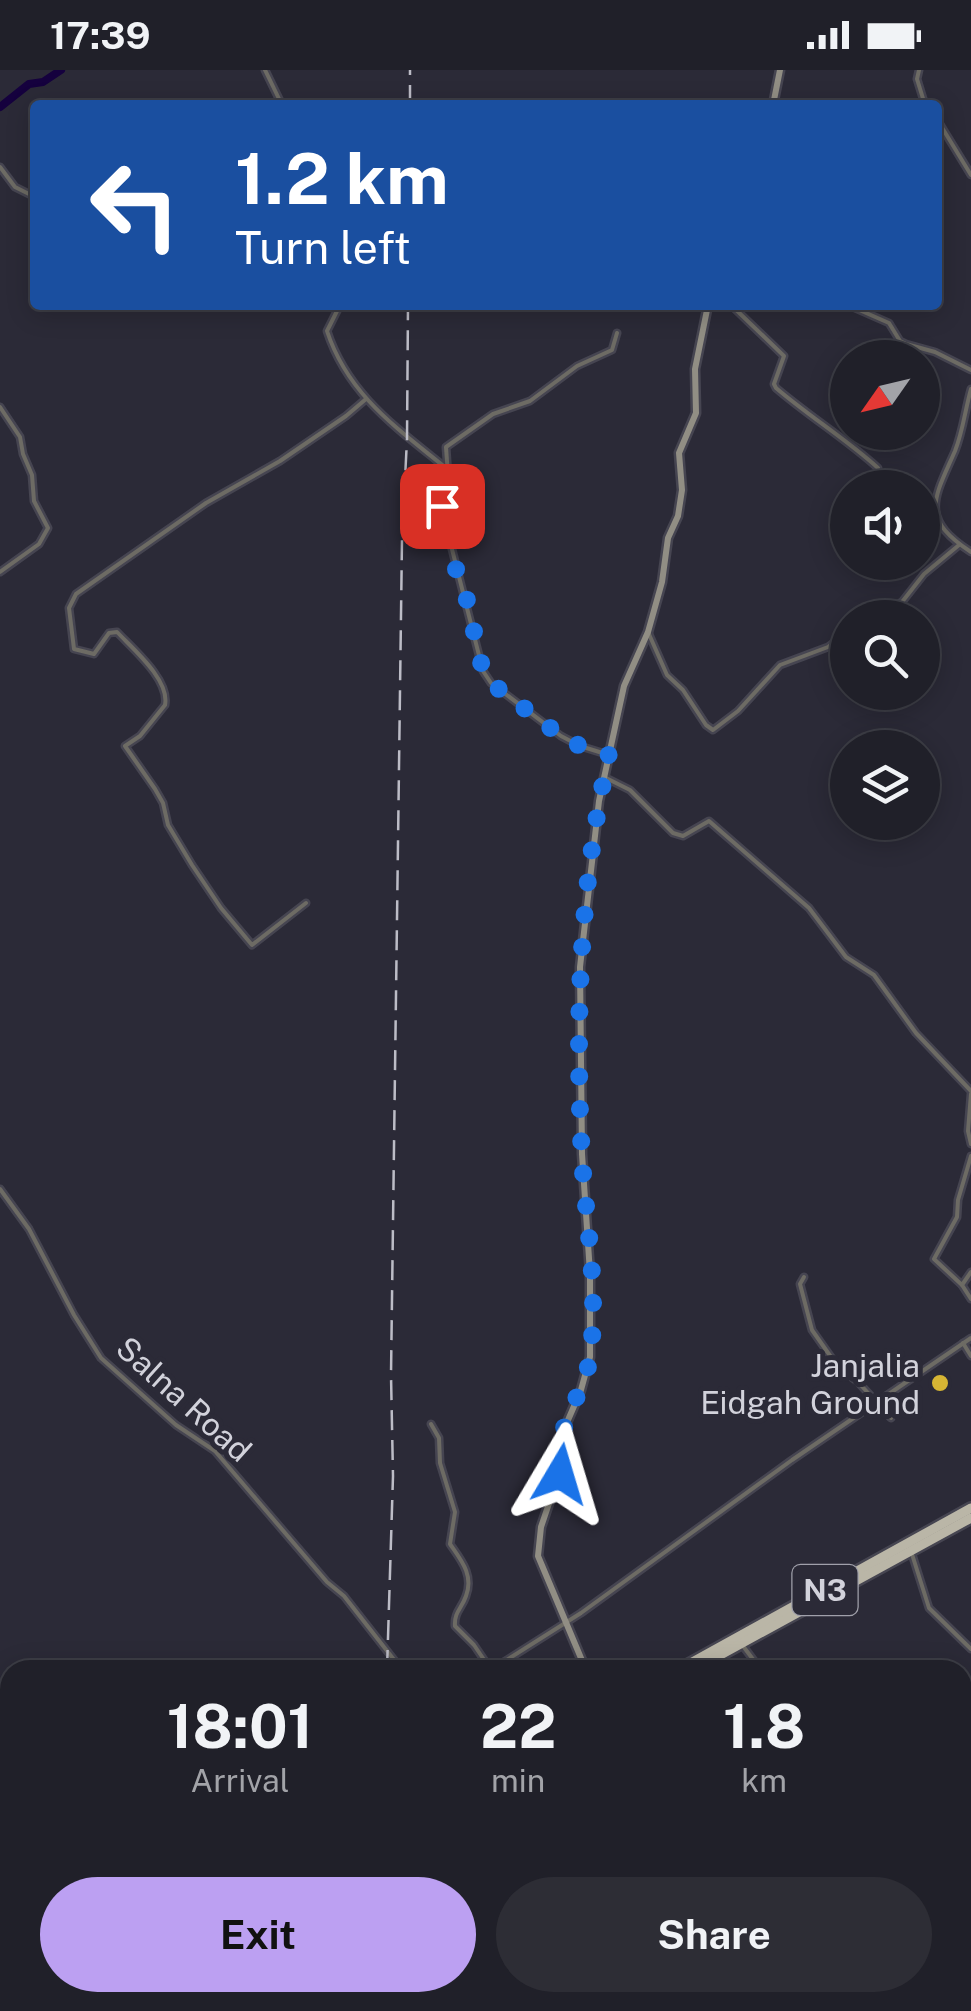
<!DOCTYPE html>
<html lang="en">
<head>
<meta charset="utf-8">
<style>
  :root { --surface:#202029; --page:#2d2d35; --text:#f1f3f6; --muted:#a2a3a8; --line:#3d3e46; --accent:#bca0f2 }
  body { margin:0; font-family:"Public Sans",sans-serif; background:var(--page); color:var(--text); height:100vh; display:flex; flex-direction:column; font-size:38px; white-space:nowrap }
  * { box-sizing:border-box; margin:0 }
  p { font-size:32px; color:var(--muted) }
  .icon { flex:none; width:55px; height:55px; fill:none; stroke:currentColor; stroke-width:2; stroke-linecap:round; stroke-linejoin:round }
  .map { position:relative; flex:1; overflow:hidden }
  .sheet { position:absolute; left:0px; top:1590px; width:972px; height:352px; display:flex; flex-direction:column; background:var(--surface); border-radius:30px 30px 0 0; box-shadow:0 5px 25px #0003,0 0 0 2px var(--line) }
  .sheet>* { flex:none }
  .guide { position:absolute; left:30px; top:30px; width:912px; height:210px; border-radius:10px; box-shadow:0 5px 25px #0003,0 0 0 2px var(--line); background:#1a4fa0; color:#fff; overflow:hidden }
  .needle { width:65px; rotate:236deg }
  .fabs { position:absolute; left:830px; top:270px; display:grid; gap:20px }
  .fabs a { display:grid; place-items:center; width:110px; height:110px; border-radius:50%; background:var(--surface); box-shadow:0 5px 25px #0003,0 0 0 2px var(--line); font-size:50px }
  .pin { position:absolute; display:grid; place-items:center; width:85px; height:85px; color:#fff; margin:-42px; border-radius:20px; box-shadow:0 5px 15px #0006 }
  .me { position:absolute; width:110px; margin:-55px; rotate:7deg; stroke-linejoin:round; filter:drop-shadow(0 0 8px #0008) }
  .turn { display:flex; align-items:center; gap:35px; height:210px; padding:0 40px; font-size:45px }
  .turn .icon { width:130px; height:130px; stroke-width:2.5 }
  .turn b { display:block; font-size:70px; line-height:85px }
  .eta { display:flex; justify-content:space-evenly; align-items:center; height:170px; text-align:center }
  .eta b { font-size:60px; font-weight:700; line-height:70px }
  .cta { display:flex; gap:20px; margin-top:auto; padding:20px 40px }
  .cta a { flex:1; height:115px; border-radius:60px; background:var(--accent); color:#111; font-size:40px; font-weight:700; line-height:115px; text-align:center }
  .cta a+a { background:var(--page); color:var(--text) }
  .status { display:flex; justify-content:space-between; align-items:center; height:70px; padding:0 50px; background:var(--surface); direction:ltr }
  .status svg { height:28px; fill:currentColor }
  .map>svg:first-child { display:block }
</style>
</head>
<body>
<div class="status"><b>17:39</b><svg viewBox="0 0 49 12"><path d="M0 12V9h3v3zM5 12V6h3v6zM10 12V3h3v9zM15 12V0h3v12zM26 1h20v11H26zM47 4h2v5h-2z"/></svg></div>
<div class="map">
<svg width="971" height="1941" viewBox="0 0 971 1941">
  <rect width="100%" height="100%" fill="#2b2a37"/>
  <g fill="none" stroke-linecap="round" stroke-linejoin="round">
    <path stroke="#15013e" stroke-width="8" d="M0,37L29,14L43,12L61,0"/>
    <g stroke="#464551" stroke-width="9">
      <g id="minor">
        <path d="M265,0L282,35"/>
        <path d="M919,0L917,9L925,35"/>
        <path d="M938,51L971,105"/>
        <path d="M0,97L15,117L35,127"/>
        <path d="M340,235L327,261C348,325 397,358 446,398"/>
        <path d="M731,235L784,286L774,314L776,318C810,347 846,369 878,398"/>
        <path d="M848,235L889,253L900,271L906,274L935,282L971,300"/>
        <path d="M971,319C965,340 963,361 955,381C934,429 919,448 971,482"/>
        <path d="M0,337L20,367L23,384L32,405L34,431L48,458L39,474L0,502"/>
        <path d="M872,548L902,532L924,504L959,475"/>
        <path d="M648,562L667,605L683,620L706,655L713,660L738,641L780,595L828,577L848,562"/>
        <path d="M609,685L580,676L561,666L491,613L483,601L442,440L449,420L446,377L493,344L530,331L577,296L612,280L617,263"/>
        <path d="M606,708L630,720L673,763L683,766L709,751L809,838L846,887L874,905L916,963L971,1021"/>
        <path d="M306,833L252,875L221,838L192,795L168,755L163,733L155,719L125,676L140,666L165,635C170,610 133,579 117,562L109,563L94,584L74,579L69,538L76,524L206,433L280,391L346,346L366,329"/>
        <path d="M971,1024L968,1061L971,1074"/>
        <path d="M0,1119L29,1159L74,1245L101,1288L176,1355L215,1381L327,1512L344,1526L402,1600"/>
        <path d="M971,1202L962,1215L971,1229"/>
        <path d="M804,1207L800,1214L812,1260L838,1297L858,1312L891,1348"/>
        <path d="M962,1215L934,1189L957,1147L958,1130L971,1086"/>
        <path d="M963,1273L971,1286"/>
        <path d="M431,1354L439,1368L440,1393L455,1442L450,1474C461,1490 474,1505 466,1526C462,1538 454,1542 455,1556L474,1575L491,1600"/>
        <path d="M911,1481L929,1538L971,1579"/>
        <path d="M743,1576L761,1600"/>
        <path d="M491,1600L581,1543L792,1390L971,1268"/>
        <path d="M647,1932L649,1941"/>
        <path d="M872,1932L880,1941"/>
        <path d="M334,1941L336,1932"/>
      </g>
    </g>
    <g stroke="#464551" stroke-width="11">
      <g id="secondary">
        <path d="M773,35L780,0"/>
        <path d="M586,1600L538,1486L541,1457L559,1404L562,1364L581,1320L590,1287V1203L582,1084L580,897L599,731L624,616L648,562L662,512L668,468L678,446L682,420L679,383L696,343L695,299L708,235"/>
      </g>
    </g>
    <g stroke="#464551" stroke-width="14">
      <g id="trunk">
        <path d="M678,1600L971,1438"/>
        <path d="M693,1600L971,1448"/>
        <path d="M0,1855L10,1850"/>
        <path d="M0,1863L10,1858"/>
      </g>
    </g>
    <use href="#minor" stroke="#6d6b64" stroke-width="4"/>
    <use href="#secondary" stroke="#918e84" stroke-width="6"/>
    <use href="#trunk" stroke="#bab6a7" stroke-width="9"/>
    <g stroke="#bcbcc6" stroke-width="2.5" stroke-dasharray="20 10" stroke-linecap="butt">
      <path d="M410,35V0"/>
      <path d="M387,1600L393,1406L391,1305L402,469L407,369L408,235"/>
      <path d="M385,1941V1932"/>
    </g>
  </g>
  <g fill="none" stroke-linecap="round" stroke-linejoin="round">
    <path stroke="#1a73e8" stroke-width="18" stroke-dasharray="0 32.4" d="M442,436L453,491L466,526L483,601L491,613L561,666L580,676L609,685C579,817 575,953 582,1088C586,1153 599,1222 590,1287C586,1313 572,1333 564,1358C560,1373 562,1389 560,1404"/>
  </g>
  <circle fill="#d6b534" stroke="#2b2a37" stroke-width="4" cx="940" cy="1313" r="10"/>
  <g text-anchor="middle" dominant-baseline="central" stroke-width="10" stroke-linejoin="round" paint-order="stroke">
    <rect fill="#2b2a37" stroke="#a0a0aa" stroke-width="2.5" x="792.5" y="1495" width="65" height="50" rx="8"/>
    <g font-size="30" font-weight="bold" fill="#d2d2db">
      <text x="825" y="1520">N3</text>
    </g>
    <g font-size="32" fill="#d2d2db" stroke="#2b2a37" text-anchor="end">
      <text x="920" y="1295">Janjalia<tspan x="920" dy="37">Eidgah Ground</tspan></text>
    </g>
    <g font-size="32" fill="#d2d2db" stroke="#2b2a37">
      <text transform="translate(184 1329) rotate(42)">Salna Road</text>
    </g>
  </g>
</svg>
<div class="fabs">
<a><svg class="needle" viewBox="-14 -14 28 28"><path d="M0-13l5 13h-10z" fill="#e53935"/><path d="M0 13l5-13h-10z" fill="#a2a3a8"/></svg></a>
<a><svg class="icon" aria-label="sound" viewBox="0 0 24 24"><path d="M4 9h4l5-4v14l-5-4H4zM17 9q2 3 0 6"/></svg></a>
<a><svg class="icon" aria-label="search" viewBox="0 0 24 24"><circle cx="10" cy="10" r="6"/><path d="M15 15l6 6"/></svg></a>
<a><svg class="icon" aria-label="layers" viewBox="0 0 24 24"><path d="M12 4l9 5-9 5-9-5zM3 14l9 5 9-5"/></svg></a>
</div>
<div class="pin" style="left:442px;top:436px;background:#d93025"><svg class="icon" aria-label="arrive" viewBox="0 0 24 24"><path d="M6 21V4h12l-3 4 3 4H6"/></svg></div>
<svg class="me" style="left:560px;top:1404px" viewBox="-20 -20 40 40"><path d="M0-17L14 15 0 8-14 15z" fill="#1a73e8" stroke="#fff" stroke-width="4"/></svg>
<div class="guide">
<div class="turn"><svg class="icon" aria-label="left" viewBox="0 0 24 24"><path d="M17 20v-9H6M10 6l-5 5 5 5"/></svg><div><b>1.2 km</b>Turn left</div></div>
</div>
<section class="sheet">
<div class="eta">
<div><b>18:01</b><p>Arrival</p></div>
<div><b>22</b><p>min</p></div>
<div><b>1.8</b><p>km</p></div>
</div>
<div class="cta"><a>Exit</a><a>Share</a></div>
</section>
</div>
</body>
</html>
